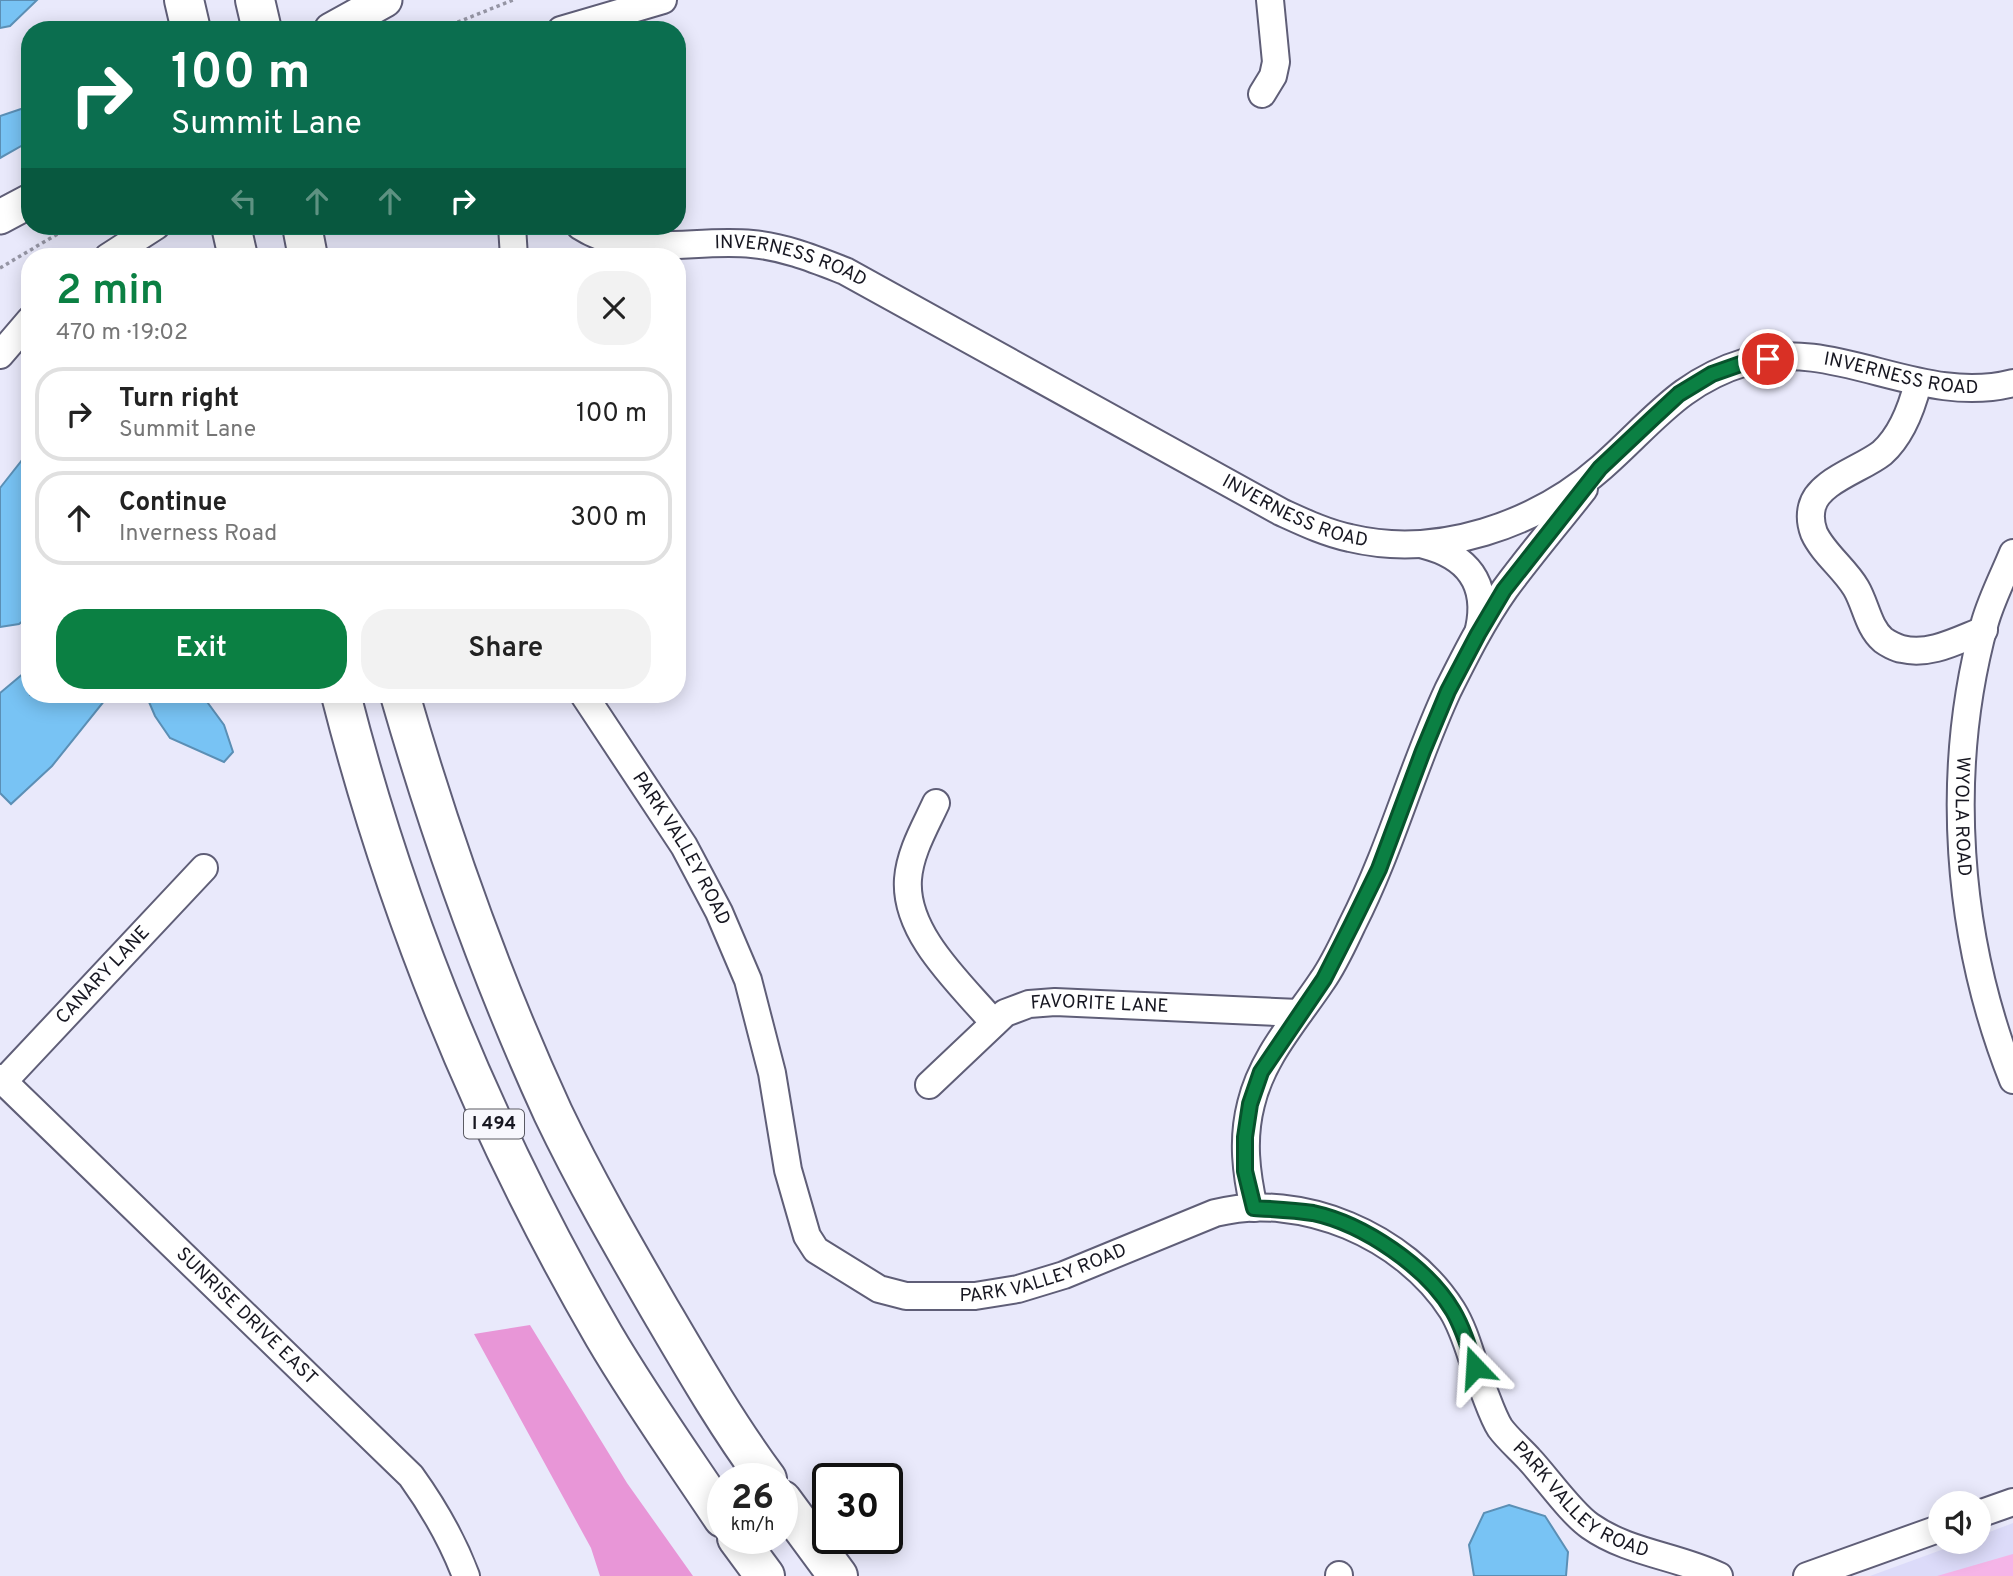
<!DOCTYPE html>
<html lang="en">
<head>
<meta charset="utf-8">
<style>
  :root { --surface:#fff; --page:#f2f2f2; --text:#222; --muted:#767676; --line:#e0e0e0; --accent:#0b8043 }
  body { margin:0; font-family:Overpass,sans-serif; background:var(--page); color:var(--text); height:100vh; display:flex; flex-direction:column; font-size:26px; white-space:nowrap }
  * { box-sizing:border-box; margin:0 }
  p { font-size:23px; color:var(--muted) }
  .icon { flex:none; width:38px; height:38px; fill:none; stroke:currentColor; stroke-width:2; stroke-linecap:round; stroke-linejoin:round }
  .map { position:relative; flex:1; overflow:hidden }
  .details { position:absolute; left:21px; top:248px; width:665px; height:455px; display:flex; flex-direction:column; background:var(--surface); border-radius:28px; box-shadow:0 4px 18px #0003 }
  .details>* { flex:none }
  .banner { position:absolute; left:21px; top:21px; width:665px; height:214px; border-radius:28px; box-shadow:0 4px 18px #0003; background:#0b6e4f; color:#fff; overflow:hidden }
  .tools { position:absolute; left:1928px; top:1491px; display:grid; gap:14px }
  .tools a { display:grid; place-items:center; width:63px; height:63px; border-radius:50%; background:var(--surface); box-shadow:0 4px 18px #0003; font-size:35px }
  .speed { position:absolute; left:707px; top:1463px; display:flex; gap:14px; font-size:35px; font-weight:700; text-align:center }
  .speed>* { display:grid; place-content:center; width:91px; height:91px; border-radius:50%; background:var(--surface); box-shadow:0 4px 18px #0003; line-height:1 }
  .speed small { font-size:18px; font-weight:400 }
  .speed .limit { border:4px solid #111; border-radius:10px; background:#fff; color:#111 }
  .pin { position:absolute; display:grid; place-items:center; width:60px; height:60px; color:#fff; margin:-30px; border:4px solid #fff; border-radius:50%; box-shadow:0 2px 7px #0007 }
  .me { position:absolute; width:77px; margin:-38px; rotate:340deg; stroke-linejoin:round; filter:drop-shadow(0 0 5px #0008) }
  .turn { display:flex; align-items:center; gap:24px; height:147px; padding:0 35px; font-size:32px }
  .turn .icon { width:91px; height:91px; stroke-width:2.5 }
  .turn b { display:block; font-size:49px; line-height:60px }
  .lanes { display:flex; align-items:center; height:66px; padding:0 35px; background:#0003; justify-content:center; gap:35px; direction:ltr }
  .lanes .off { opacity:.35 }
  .round { display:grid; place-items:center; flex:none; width:74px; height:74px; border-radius:28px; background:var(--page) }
  .headline { display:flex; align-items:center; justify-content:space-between; height:119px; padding:0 35px }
  h1 { font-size:42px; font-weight:600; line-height:52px; color:var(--accent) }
  .cta { display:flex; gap:14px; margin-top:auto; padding:14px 35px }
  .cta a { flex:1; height:80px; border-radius:28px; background:var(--accent); color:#fff; font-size:28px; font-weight:600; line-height:80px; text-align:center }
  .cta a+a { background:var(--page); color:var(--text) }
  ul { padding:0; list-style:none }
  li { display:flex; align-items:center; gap:21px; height:94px; margin:0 14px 10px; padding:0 21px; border:4px solid var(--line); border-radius:28px }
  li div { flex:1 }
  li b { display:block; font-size:26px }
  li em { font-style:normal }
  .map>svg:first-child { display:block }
</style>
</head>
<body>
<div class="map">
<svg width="2013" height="1576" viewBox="0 0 2013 1576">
  <rect width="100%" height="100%" fill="#e9e9fb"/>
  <path fill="#dcdbf9" d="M2013,1523V1576H1870L1963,1542H1979V1536Z"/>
  <path fill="#f5b4e7" d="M2013,1554V1576H1937Z"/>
  <path fill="#e896d7" d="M530,1325L627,1483L693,1576H600L591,1548L474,1334Z"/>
  <g fill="#78c3f4" stroke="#5b8fb5" stroke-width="2">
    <path d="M0,0H37L10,26L0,28Z"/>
    <path d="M30,106V141L0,158V116Z"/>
    <path d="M30,450V615L19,624L0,627V488Z"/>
    <path d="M30,668V695H109L52,766L11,804L0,793V693Z"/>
    <path d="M146,695H202L224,725L233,752L224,762L170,738L155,716Z"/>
    <path d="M1509,1505L1545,1516L1568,1552L1566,1576H1474L1469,1545L1484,1513Z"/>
  </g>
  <path fill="#e9e9fb" d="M207,0H278L277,3L226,30H163L162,26Z"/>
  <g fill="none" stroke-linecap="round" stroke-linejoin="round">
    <g stroke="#5f5e77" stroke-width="30">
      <g id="minor">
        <path d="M561,30L663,0"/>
        <path d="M1262,94L1273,76L1276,62L1270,0"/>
        <path d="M512,226L514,257"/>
        <path id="s1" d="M580,226C633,260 693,238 752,244C785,247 814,259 845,271L1281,512C1303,522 1326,533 1350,538C1438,559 1536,525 1602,467C1652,423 1679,382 1746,362C1835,336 1920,407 2013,383"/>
        <path d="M108,257L156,226"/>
        <path d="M0,355L30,320"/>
        <path d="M1918,383C1912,407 1901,436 1882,453C1862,469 1818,481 1812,507C1810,515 1811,525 1814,533C1823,553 1845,569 1856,588C1866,605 1868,627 1883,640C1887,643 1896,648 1902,649C1930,656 1958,640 1984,630"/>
        <path d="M1424,545C1467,556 1489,583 1479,629"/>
        <path id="s2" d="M2013,553C2004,575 1992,598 1985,622C1944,771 1956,937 2013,1080"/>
        <path id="s3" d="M584,695L684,846L719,912L748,980L772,1073L788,1170L807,1236L816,1250L879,1289L906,1296H975L1018,1289L1064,1275L1215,1213C1301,1191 1405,1236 1452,1310C1467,1334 1472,1363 1483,1389C1488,1401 1493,1417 1500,1428C1508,1439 1520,1449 1529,1459C1546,1477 1571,1513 1590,1526C1628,1553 1678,1556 1719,1576"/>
        <path d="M936,803C925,827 910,852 908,879C904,934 961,984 994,1023"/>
        <path id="s4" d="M0,1078L411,1476C434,1508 452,1539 466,1576"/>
        <path id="s5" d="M4,1081L204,868"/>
        <path id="s6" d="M929,1085L1005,1013L1029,1004L1055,1002L1299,1013"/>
        <path d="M1254,1208C1246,1173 1242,1139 1251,1104C1262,1057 1296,1020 1322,981C1334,964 1343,944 1352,925C1391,849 1412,767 1448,690C1465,656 1483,620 1505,589C1530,555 1558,522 1584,489"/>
        <path d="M1979,1514L2013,1502"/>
        <path d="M1339,1575V1576"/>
        <path d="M1807,1576L1941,1528"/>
      </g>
    </g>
    <g stroke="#5f5e77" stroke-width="37">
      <g id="major">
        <path d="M331,30L385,0"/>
        <path d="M0,217L30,201"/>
      </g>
    </g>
    <g stroke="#5f5e77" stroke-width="42">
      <g id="highway">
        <path d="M184,0L191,30"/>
        <path d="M255,0L262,30"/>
        <path d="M231,226L238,257"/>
        <path d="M302,226L308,257"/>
        <path d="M341,695C398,919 488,1136 604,1336C641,1399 683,1458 723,1518"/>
        <path d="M400,695C441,837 491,978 553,1113C585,1180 622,1244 659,1308C693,1366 727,1425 767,1479"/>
        <path d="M782,1500L838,1576"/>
        <path d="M737,1538L765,1576"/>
      </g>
    </g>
    <g stroke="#9595a4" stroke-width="3.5" stroke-dasharray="3.5 3.5" stroke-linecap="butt">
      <path d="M438,30L513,0"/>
      <path d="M0,268L71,226"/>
    </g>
    <use href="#minor" stroke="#fff" stroke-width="26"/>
    <use href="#major" stroke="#fff" stroke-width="33"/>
    <use href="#highway" stroke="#fff" stroke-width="38"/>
  </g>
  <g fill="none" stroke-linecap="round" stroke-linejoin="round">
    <g stroke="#07532c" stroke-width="18">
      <path id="route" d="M1475,1367C1469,1348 1463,1328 1453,1311C1427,1267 1364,1224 1313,1213C1294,1210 1273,1209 1254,1208L1245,1171V1137L1250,1104L1261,1072L1324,979L1352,924L1379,869L1423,751L1448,691L1478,634L1504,590L1600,468L1652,419L1679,394L1712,374L1749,361L1768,359"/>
    </g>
    <use href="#route" stroke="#0b8043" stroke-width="12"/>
  </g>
  <g text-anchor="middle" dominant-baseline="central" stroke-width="5" stroke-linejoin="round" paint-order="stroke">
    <rect fill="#f7f7fd" stroke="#5a5a63" stroke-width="2" x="464" y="1109.5" width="60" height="29" rx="5"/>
    <g font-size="18" font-weight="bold" fill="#171721">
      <text x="494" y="1124">I 494</text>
    </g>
    <g font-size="19" fill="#171721" stroke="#f7f7fd">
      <text stroke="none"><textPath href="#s1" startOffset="217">INVERNESS ROAD</textPath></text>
      <text stroke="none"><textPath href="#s1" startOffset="1454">INVERNESS ROAD</textPath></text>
      <text stroke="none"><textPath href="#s1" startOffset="784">INVERNESS ROAD</textPath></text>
      <text stroke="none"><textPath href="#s2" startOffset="271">WYOLA ROAD</textPath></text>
      <text stroke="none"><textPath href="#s3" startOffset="182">PARK VALLEY ROAD</textPath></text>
      <text stroke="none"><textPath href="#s5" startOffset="145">CANARY LANE</textPath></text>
      <text stroke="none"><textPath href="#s6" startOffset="201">FAVORITE LANE</textPath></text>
      <text stroke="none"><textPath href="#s3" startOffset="852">PARK VALLEY ROAD</textPath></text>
      <text stroke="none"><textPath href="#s4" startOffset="343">SUNRISE DRIVE EAST</textPath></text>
      <text stroke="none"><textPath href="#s3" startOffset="1545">PARK VALLEY ROAD</textPath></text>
    </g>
  </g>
</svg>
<div class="tools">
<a><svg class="icon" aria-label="sound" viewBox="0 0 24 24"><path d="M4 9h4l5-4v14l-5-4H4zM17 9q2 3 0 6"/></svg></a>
</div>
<div class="speed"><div>26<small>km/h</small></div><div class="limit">30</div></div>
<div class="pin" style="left:1768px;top:359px;background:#d93025"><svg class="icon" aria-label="arrive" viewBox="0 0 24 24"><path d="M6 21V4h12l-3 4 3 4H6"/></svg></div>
<svg class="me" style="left:1475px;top:1367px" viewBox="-20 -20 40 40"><path d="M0-17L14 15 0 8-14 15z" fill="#0b8043" stroke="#fff" stroke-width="4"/></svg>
<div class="banner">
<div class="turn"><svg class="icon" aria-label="right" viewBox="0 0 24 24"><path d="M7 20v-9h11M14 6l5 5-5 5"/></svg><div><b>100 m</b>Summit Lane</div></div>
<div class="lanes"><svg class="icon off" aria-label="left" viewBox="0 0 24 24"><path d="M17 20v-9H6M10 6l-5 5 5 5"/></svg><svg class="icon off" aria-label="ahead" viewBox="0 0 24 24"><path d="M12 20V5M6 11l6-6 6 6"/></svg><svg class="icon off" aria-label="ahead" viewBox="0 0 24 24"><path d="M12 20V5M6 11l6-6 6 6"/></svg><svg class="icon" aria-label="right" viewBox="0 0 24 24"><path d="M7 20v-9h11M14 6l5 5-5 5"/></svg></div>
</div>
<section class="details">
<div class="headline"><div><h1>2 min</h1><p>470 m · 19:02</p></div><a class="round"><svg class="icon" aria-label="close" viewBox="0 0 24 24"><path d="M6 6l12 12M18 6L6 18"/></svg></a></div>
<ul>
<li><svg class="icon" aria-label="right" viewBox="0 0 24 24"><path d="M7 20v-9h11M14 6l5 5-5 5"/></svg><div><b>Turn right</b><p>Summit Lane</p></div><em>100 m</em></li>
<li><svg class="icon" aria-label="ahead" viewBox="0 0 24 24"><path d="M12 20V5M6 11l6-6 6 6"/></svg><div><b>Continue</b><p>Inverness Road</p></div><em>300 m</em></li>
</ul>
<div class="cta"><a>Exit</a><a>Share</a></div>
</section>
</div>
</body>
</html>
